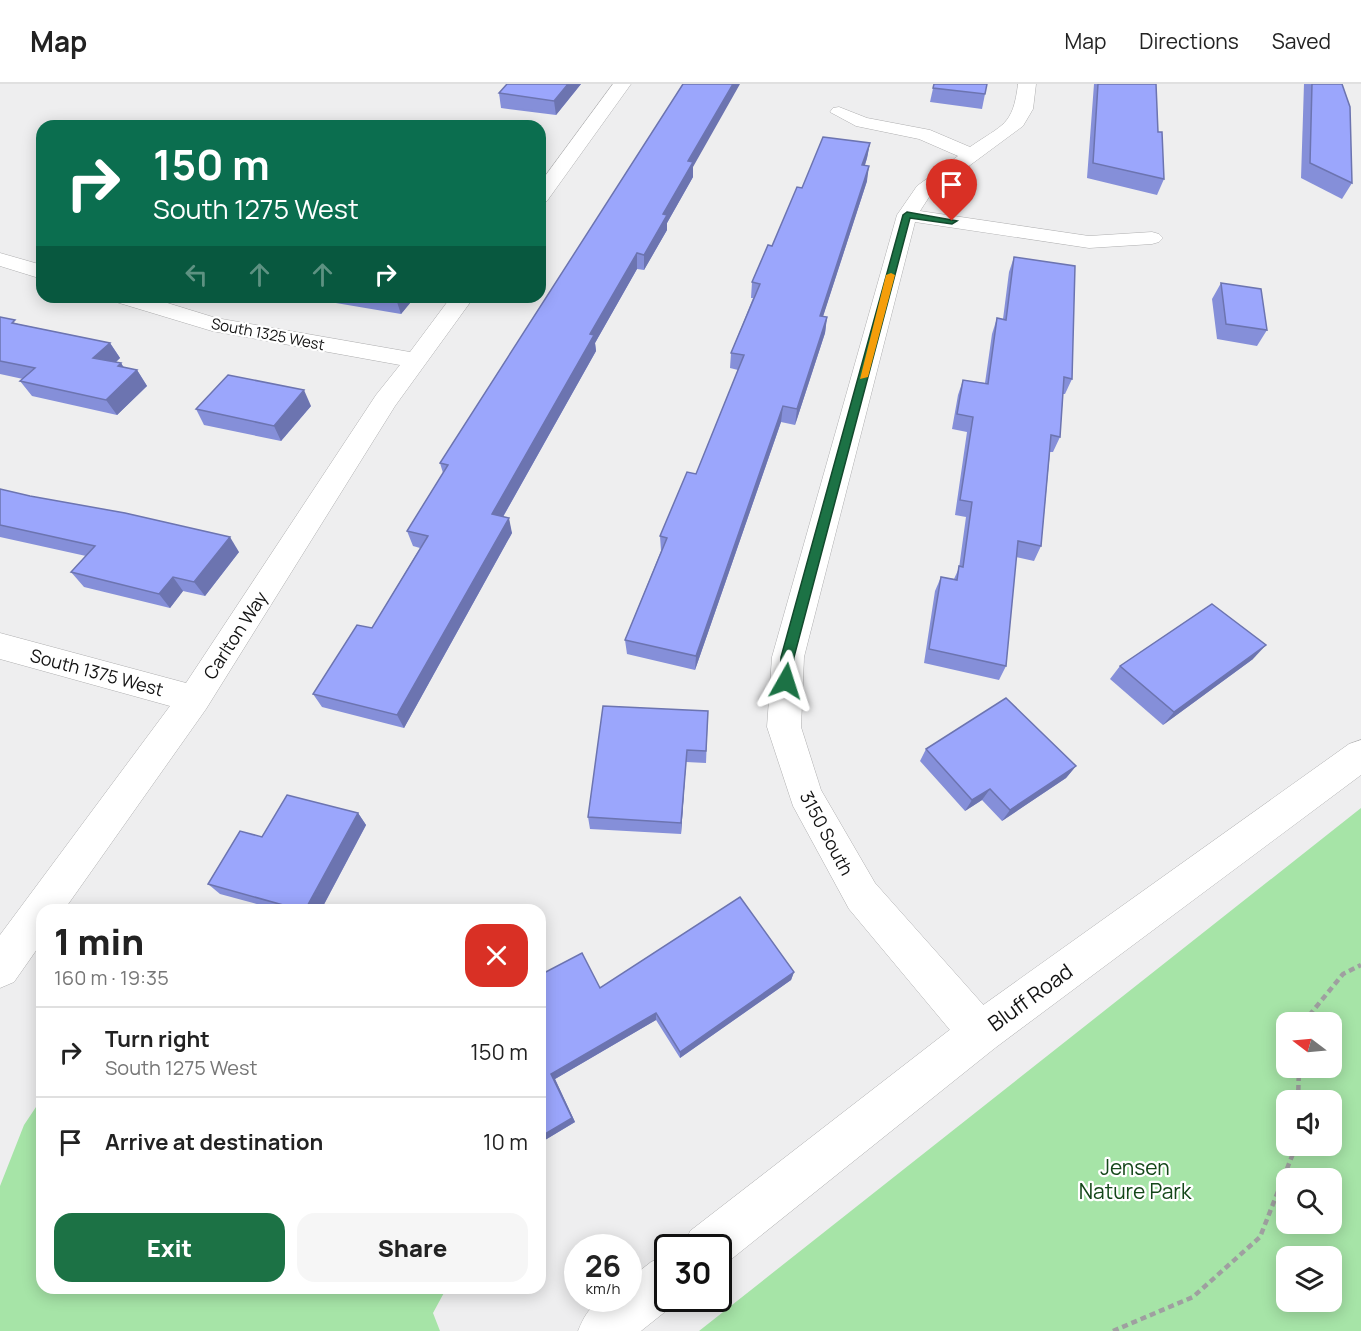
<!DOCTYPE html>
<html lang="en">
<head>
<meta charset="utf-8">
<style>
  :root { --surface:#fff; --page:#f6f6f6; --text:#222; --muted:#767676; --line:#e0e0e0; --accent:#1c7245 }
  body { margin:0; font-family:Manrope,sans-serif; background:var(--page); color:var(--text); height:100vh; display:flex; flex-direction:column; font-size:22px; white-space:nowrap }
  * { box-sizing:border-box; margin:0 }
  p { font-size:20px; color:var(--muted) }
  .icon { flex:none; width:33px; height:33px; fill:none; stroke:currentColor; stroke-width:2; stroke-linecap:round; stroke-linejoin:round }
  .map { position:relative; flex:1; overflow:hidden }
  .side { position:absolute; left:36px; top:820px; width:510px; height:390px; display:flex; flex-direction:column; background:var(--surface); border-radius:18px; box-shadow:0 3px 15px #0003 }
  .side>* { flex:none }
  .banner { position:absolute; left:36px; top:36px; width:510px; height:183px; border-radius:18px; box-shadow:0 3px 15px #0003; background:#0b6e4f; color:#fff; overflow:hidden }
  .needle { width:39px; rotate:286deg }
  .buttons { position:absolute; left:1276px; top:928px; display:grid; gap:12px }
  .buttons a { display:grid; place-items:center; width:66px; height:66px; border-radius:12px; background:var(--surface); box-shadow:0 3px 15px #0003; font-size:30px }
  .speed { position:absolute; left:564px; top:1150px; display:flex; gap:12px; font-size:30px; font-weight:700; text-align:center }
  .speed>* { display:grid; place-content:center; width:78px; height:78px; border-radius:50%; background:var(--surface); box-shadow:0 3px 15px #0003; line-height:1 }
  .speed small { font-size:15px; font-weight:400 }
  .speed .limit { border:3px solid #111; border-radius:9px; background:#fff; color:#111 }
  .pin { position:absolute; display:grid; place-items:center; width:51px; height:51px; color:#fff; margin:-62px -26px; border-radius:50% 50% 50% 0; rotate:-45deg; box-shadow:0 0 6px #0007 }
  .pin .icon { rotate:45deg }
  .me { position:absolute; width:66px; margin:-33px; rotate:6deg; stroke-linejoin:round; filter:drop-shadow(0 0 4px #0008) }
  .turn { display:flex; align-items:center; gap:21px; height:126px; padding:0 18px; font-size:27px }
  .turn .icon { width:78px; height:78px; stroke-width:2.5 }
  .turn b { display:block; font-size:42px; line-height:51px }
  .lanes { display:flex; align-items:center; height:57px; padding:0 18px; background:#0003; justify-content:center; gap:30px; direction:ltr }
  .lanes .off { opacity:.35 }
  .round { display:grid; place-items:center; flex:none; width:63px; height:63px; border-radius:18px; background:var(--page) }
  .overview { display:flex; align-items:center; justify-content:space-between; height:102px; padding:0 18px }
  h1 { font-size:36px; font-weight:800; line-height:45px }
  .cta { display:flex; gap:12px; margin-top:auto; padding:12px 18px }
  .cta a { flex:1; height:69px; border-radius:18px; background:var(--accent); color:#fff; font-size:24px; font-weight:800; line-height:69px; text-align:center }
  .cta a+a { background:var(--page); color:var(--text) }
  ul { padding:0; list-style:none }
  li { display:flex; align-items:center; gap:18px; height:90px; padding:0 18px; border-top:2px solid var(--line) }
  li div { flex:1 }
  li b { display:block; font-size:22px }
  li em { font-style:normal }
  header { display:flex; align-items:center; gap:36px; box-sizing:border-box; height:84px; padding:0 30px; background:var(--surface); border-bottom:2px solid var(--line) }
  header strong { font-size:28px }
  nav { display:flex; gap:33px; margin-inline-start:auto; font-size:21px }
  .map>svg:first-child { display:block }
</style>
</head>
<body>
<header>
<strong>Map</strong>
<nav><a>Map</a><a>Directions</a><a>Saved</a></nav>
</header>
<div class="map">
<svg width="1361" height="1247" viewBox="0 0 1361 1247">
  <rect width="100%" height="100%" fill="#eeeeef"/>
  <g fill="#a6e4a7" fill-rule="evenodd">
    <path d="M1361,724V1247H699ZM1287,939H1332V984H1287ZM1287,1017H1332V1062H1287ZM1287,1095H1332V1140H1287ZM1287,1173H1332V1218H1287Z"/>
    <path d="M42,1014V1204L446,1205L433,1229L440,1247H0V1102L24,1041Z"/>
  </g>
  <g fill="none" stroke-linecap="round" stroke-linejoin="round">
    <g stroke="#afafb0" stroke-width="1">
      <g id="minor">
        <path d="M613,0H631L547,117L540,119V99Z"/>
        <path d="M1018,0H1036L1033,25L1023,42L931,110L920,127L1089,152L1152,148L1159,150L1163,154L1159,158L1152,160L1089,164L915,138L804,573L801,643L821,706L875,799L995,934L1001,949L995,964L980,970L965,964L849,825L793,722L767,643L772,573L897,131L917,102L958,72L919,55L856,42L830,28L833,24L839,23L867,34L930,46L970,63C1003,40 1013,42 1018,0Z"/>
        <path d="M0,169L42,181V195L0,182Z"/>
        <path d="M113,213H148L216,234L410,268L451,213H474L395,322L206,625L64,826H42V858L14,898L0,904V851L170,622L0,575V549L186,599L376,311L400,281L212,247L116,218Z"/>
      </g>
    </g>
    <g stroke="#afafb0" stroke-width="1">
      <g id="secondary">
        <path d="M1361,656V691L995,964L724,1181L718,1183V1164H684L690,1147L965,934L1349,660Z"/>
        <path d="M668,1171V1215H681L641,1247H578C590,1218 598,1215 628,1215V1196L651,1178Z"/>
      </g>
    </g>
    <g stroke="#9f9fa0" stroke-width="4.5" stroke-dasharray="6 4" stroke-linecap="butt">
      <path d="M1303,939L1343,890L1361,881"/>
      <path d="M1298,1017L1299,984"/>
      <path d="M1113,1247L1193,1213L1260,1153L1296,1062"/>
    </g>
    <use href="#minor" fill="#fff" fill-rule="evenodd"/>
    <use href="#secondary" fill="#fff" fill-rule="evenodd"/>
  </g>
  <g fill="#858fd9">
    <path d="M507,0H581L556,31L501,24L499,9Z"/>
    <path d="M934,0L985,10L982,25L930,18Z"/>
    <path d="M1094,0H1156L1158,48L1164,95L1157,111L1087,94Z"/>
    <path d="M1304,0H1342L1352,99L1342,115L1301,94Z"/>
    <path d="M870,59L867,74L865,81L867,97L823,232L827,233L825,249L795,341L781,338L695,586L627,570L625,556L661,467L660,452L696,390L738,286L730,284L731,269L753,214H751L752,198L772,162Z"/>
    <path d="M693,83V93L667,139V146L644,186L637,185L595,259L596,267L503,433L512,449L404,644L322,623L313,610L372,544L420,464L413,462L407,447L443,389L440,379Z"/>
    <path d="M1014,173L1072,295L1065,310H1063L1060,353L1053,368H1050L1041,462L1034,477L1016,473L1006,582L999,596L924,579L935,507L941,493L954,495L959,484L966,433L955,431L967,348L952,345L958,311L963,296L985,299L992,250L997,234L1003,235L1009,188Z"/>
    <path d="M1221,199L1267,246L1257,262L1217,255L1212,215Z"/>
    <path d="M322,213H415L401,230L324,217Z"/>
    <path d="M0,233L18,240L110,259L120,274L116,278L121,279L123,283L137,286L147,302L117,331L32,312L20,297L23,295L0,290Z"/>
    <path d="M311,322L281,357L204,341L196,325Z"/>
    <path d="M0,405L239,468L205,512L183,507L170,524L84,503L71,488L86,472L0,453Z"/>
    <path d="M1253,575L1163,641L1110,595L1120,582Z"/>
    <path d="M708,627L706,679L686,678L681,750L590,745L588,733Z"/>
    <path d="M926,665L1076,682L1066,694L1002,737L982,716L965,727L920,677Z"/>
    <path d="M358,729L366,741L321,826H279L220,810L208,800Z"/>
    <path d="M794,888L791,896L680,974L656,936L555,995L575,1038L540,1059V891L600,904Z"/>
  </g>
  <g fill="#6c74b0">
    <path d="M568,0H581L556,31L554,17Z"/>
    <path d="M733,0H740L693,83V93L667,139V146L644,186V171L688,77Z"/>
    <path d="M870,59L867,74L860,96L862,81Z"/>
    <path d="M869,82L867,97L818,248L820,232Z"/>
    <path d="M637,169V185L595,259L596,267L496,445L492,430L590,250Z"/>
    <path d="M398,213H415L401,230L396,215Z"/>
    <path d="M827,233L825,249L795,341L797,325Z"/>
    <path d="M110,259L120,274L104,289L93,274Z"/>
    <path d="M121,279L130,293L137,286L147,302L117,331L106,316L118,282Z"/>
    <path d="M304,306L311,322L281,357L274,342Z"/>
    <path d="M783,322L781,338L695,586L696,572Z"/>
    <path d="M509,434L512,449L404,644L397,631Z"/>
    <path d="M230,453L239,468L205,512L194,498Z"/>
    <path d="M173,493L183,507L170,524L159,510Z"/>
    <path d="M1266,561L1253,575L1163,641L1174,628Z"/>
    <path d="M687,666L686,678L681,750V739Z"/>
    <path d="M1076,682L1066,694L1002,737L1010,726Z"/>
    <path d="M990,705L982,716L965,727L972,716Z"/>
    <path d="M358,729L366,741L321,826H305Z"/>
    <path d="M794,888L791,896L680,974V968Z"/>
    <path d="M656,929V936L555,995L575,1038L540,1059V1053L551,990Z"/>
  </g>
  <g fill="#9ba6fc" stroke="#6c74b0" stroke-width="1.5">
    <path d="M507,0H568L554,17L499,9Z"/>
    <path d="M683,0H733L688,77L693,78L663,130L667,131L644,171L637,169L590,250L594,251L492,430L509,434L397,631L313,610L357,541L372,544L428,452L407,447L448,381L440,379Z"/>
    <path d="M934,0H987L985,10L933,4Z"/>
    <path d="M1098,0H1156L1158,48H1162L1164,95L1093,79Z"/>
    <path d="M1312,0H1342L1350,23L1352,99L1310,79Z"/>
    <path d="M823,53L870,59L862,81L869,82L820,232L827,233L797,325L783,322L696,572L625,556L667,454L660,452L687,388L696,390L744,271L731,269L760,200L752,198L768,161L772,162L797,103L802,104Z"/>
    <path d="M1014,173L1075,182L1072,295L1064,293L1060,353L1051,351L1041,462L1018,457L1006,582L929,565L941,493L957,496L959,482L963,483L972,418L960,416L973,333L957,330L963,296L988,300L997,234L1006,236Z"/>
    <path d="M1221,199L1261,205L1267,246L1226,240Z"/>
    <path d="M0,233L15,236L12,239L110,259L93,274L121,279L118,282L137,286L106,316L20,297L35,284L0,277Z"/>
    <path d="M228,291L304,306L274,342L196,325Z"/>
    <path d="M0,405L30,412L125,429L230,453L194,498L173,493L159,510L71,488L95,462L0,441Z"/>
    <path d="M1212,520L1266,561L1174,628L1120,582Z"/>
    <path d="M1006,614L1076,682L1010,726L990,705L972,716L926,665Z"/>
    <path d="M603,622L708,627L706,667L687,666L681,739L588,733Z"/>
    <path d="M287,711L358,729L305,826H301L208,800L240,747L262,753Z"/>
    <path d="M740,813L794,888L680,968L656,929L551,990L572,1034L540,1053V891L582,869L600,904Z"/>
  </g>
  <path fill="#1c7245" stroke="#124a2d" stroke-width="1.5" d="M907,128L957,137L952,140L910,134L794,573L793,597L786,602L780,597L781,573L903,131Z"/>
  <path fill="#f59e0b" d="M891,189L895,191L868,293L860,295L886,191Z"/>
  <g text-anchor="middle" dominant-baseline="central" stroke-width="4.5" stroke-linejoin="round" paint-order="stroke">
    <g font-size="15" fill="#131313" stroke="#fff">
      <text transform="translate(268 250) rotate(11)">South 1325 West</text>
    </g>
    <g font-size="18" fill="#131313" stroke="#fff">
      <text transform="translate(235 551) rotate(-57)">Carlton Way</text>
      <text transform="translate(97 588) rotate(15)">South 1375 West</text>
      <text transform="translate(827 749) rotate(62)">3150 South</text>
    </g>
    <g font-size="21" fill="#131313" stroke="#fff">
      <text transform="translate(1030 913) rotate(-36)">Bluff Road</text>
    </g>
    <g font-size="21" fill="#144719" stroke="#fff">
      <text x="1135" y="1083">Jensen<tspan x="1135" dy="24">Nature Park</tspan></text>
    </g>
  </g>
</svg>
<div class="buttons">
<a><svg class="needle" viewBox="-14 -14 28 28"><path d="M0-13l5 13h-10z" fill="#e53935"/><path d="M0 13l5-13h-10z" fill="#767676"/></svg></a>
<a><svg class="icon" aria-label="sound" viewBox="0 0 24 24"><path d="M4 9h4l5-4v14l-5-4H4zM17 9q2 3 0 6"/></svg></a>
<a><svg class="icon" aria-label="search" viewBox="0 0 24 24"><circle cx="10" cy="10" r="6"/><path d="M15 15l6 6"/></svg></a>
<a><svg class="icon" aria-label="layers" viewBox="0 0 24 24"><path d="M12 4l9 5-9 5-9-5zM3 14l9 5 9-5"/></svg></a>
</div>
<div class="speed"><div>26<small>km/h</small></div><div class="limit">30</div></div>
<div class="pin" style="left:952px;top:137px;background:#d93025"><svg class="icon" aria-label="arrive" viewBox="0 0 24 24"><path d="M6 21V4h12l-3 4 3 4H6"/></svg></div>
<svg class="me" style="left:786px;top:597px" viewBox="-20 -20 40 40"><path d="M0-17L14 15 0 8-14 15z" fill="#1c7245" stroke="#fff" stroke-width="4"/></svg>
<div class="banner">
<div class="turn"><svg class="icon" aria-label="right" viewBox="0 0 24 24"><path d="M7 20v-9h11M14 6l5 5-5 5"/></svg><div><b>150 m</b>South 1275 West</div></div>
<div class="lanes"><svg class="icon off" aria-label="left" viewBox="0 0 24 24"><path d="M17 20v-9H6M10 6l-5 5 5 5"/></svg><svg class="icon off" aria-label="ahead" viewBox="0 0 24 24"><path d="M12 20V5M6 11l6-6 6 6"/></svg><svg class="icon off" aria-label="ahead" viewBox="0 0 24 24"><path d="M12 20V5M6 11l6-6 6 6"/></svg><svg class="icon" aria-label="right" viewBox="0 0 24 24"><path d="M7 20v-9h11M14 6l5 5-5 5"/></svg></div>
</div>
<section class="side">
<div class="overview"><div><h1>1 min</h1><p>160 m · 19:35</p></div><a class="round" style="background:#d93025;color:#fff"><svg class="icon" aria-label="close" viewBox="0 0 24 24"><path d="M6 6l12 12M18 6L6 18"/></svg></a></div>
<ul>
<li><svg class="icon" aria-label="right" viewBox="0 0 24 24"><path d="M7 20v-9h11M14 6l5 5-5 5"/></svg><div><b>Turn right</b><p>South 1275 West</p></div><em>150 m</em></li>
<li><svg class="icon" aria-label="arrive" viewBox="0 0 24 24"><path d="M6 21V4h12l-3 4 3 4H6"/></svg><div><b>Arrive at destination</b></div><em>10 m</em></li>
</ul>
<div class="cta"><a>Exit</a><a>Share</a></div>
</section>
</div>
</body>
</html>
